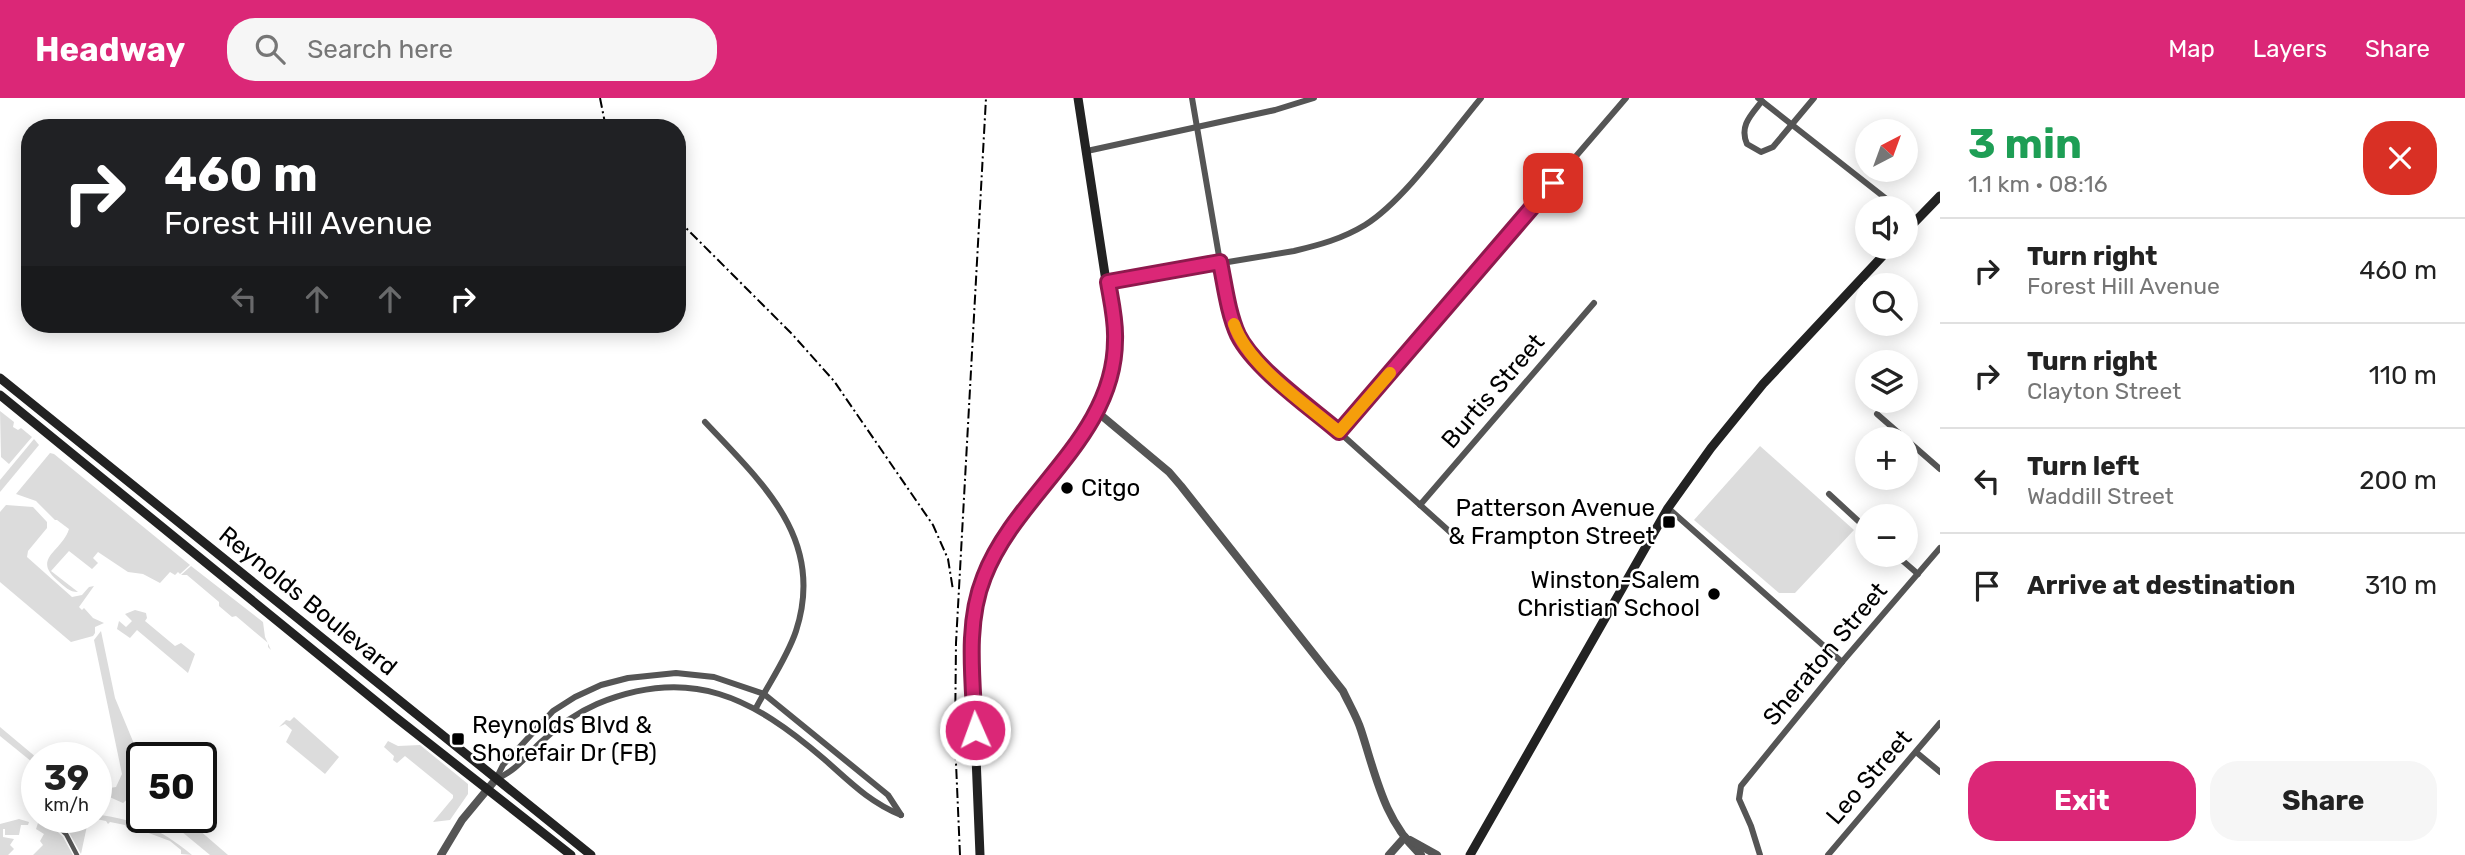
<!DOCTYPE html>
<html lang="en">
<head>
<meta charset="utf-8">
<style>
  :root { --surface:#fff; --page:#f6f6f6; --text:#222; --muted:#767676; --line:#e0e0e0; --accent:#db2777 }
  body { margin:0; font-family:Rubik,sans-serif; background:var(--page); color:var(--text); height:100vh; display:flex; flex-direction:column; font-size:26px; white-space:nowrap }
  * { box-sizing:border-box; margin:0 }
  p { font-size:23px; color:var(--muted) }
  .icon { flex:none; width:38px; height:38px; fill:none; stroke:currentColor; stroke-width:2; stroke-linecap:round; stroke-linejoin:round }
  .map { position:relative; flex:1; overflow:hidden }
  .sheet { display:flex; flex-direction:column; background:var(--surface); width:525px }
  .sheet>* { flex:none }
  .banner { position:absolute; left:21px; top:21px; width:665px; height:214px; border-radius:28px; box-shadow:0 4px 18px #0003; background:#202124; color:#fff; overflow:hidden }
  .needle { width:46px; rotate:41deg }
  .tools { position:absolute; left:1855px; top:21px; display:grid; gap:14px }
  .tools a { display:grid; place-items:center; width:63px; height:63px; border-radius:50%; background:var(--surface); box-shadow:0 4px 18px #0003; font-size:35px }
  .speed { position:absolute; left:21px; top:644px; display:flex; gap:14px; font-size:35px; font-weight:700; text-align:center }
  .speed>* { display:grid; place-content:center; width:91px; height:91px; border-radius:50%; background:var(--surface); box-shadow:0 4px 18px #0003; line-height:1 }
  .speed small { font-size:18px; font-weight:400 }
  .speed .limit { border:4px solid #111; border-radius:10px; background:#fff; color:#111 }
  .pin { position:absolute; display:grid; place-items:center; width:60px; height:60px; color:#fff; margin:-30px; border-radius:14px; box-shadow:0 4px 10px #0006 }
  .me { position:absolute; width:77px; margin:-38px; rotate:358deg; stroke-linejoin:round; filter:drop-shadow(0 0 5px #0008) }
  .turn { display:flex; align-items:center; gap:24px; height:147px; padding:0 28px; font-size:32px }
  .turn .icon { width:91px; height:91px; stroke-width:2.5 }
  .turn b { display:block; font-size:49px; line-height:60px }
  .lanes { display:flex; align-items:center; height:66px; padding:0 28px; background:#0003; justify-content:center; gap:35px; direction:ltr }
  .lanes .off { opacity:.35 }
  .round { display:grid; place-items:center; flex:none; width:74px; height:74px; border-radius:28px; background:var(--page) }
  .headline { display:flex; align-items:center; justify-content:space-between; height:119px; padding:0 28px }
  h1 { font-size:42px; font-weight:700; line-height:52px; color:#1e9e55 }
  .cta { display:flex; gap:14px; margin-top:auto; padding:14px 28px }
  .cta a { flex:1; height:80px; border-radius:28px; background:var(--accent); color:#fff; font-size:28px; font-weight:700; line-height:80px; text-align:center }
  .cta a+a { background:var(--page); color:var(--text) }
  ul { padding:0; list-style:none }
  li { display:flex; align-items:center; gap:21px; height:105px; padding:0 28px; border-top:2px solid var(--line) }
  li div { flex:1 }
  li b { display:block; font-size:26px }
  li em { font-style:normal }
  header { display:flex; align-items:center; gap:42px; box-sizing:border-box; height:98px; padding:0 35px; background:var(--accent); color:#fff }
  header strong { font-size:33px }
  nav { display:flex; gap:38px; margin-inline-start:auto; font-size:24px }
  .search { width:490px; height:63px; background:var(--page); display:flex; align-items:center; gap:18px; box-sizing:border-box; padding:0 24px; border-radius:28px; color:var(--muted); font-size:26px }
  main { display:flex; flex:1; min-height:0 }
  .map>svg:first-child { display:block }
</style>
</head>
<body>
<header>
<strong>Headway</strong>
<div class="search"><svg class="icon" aria-label="search" viewBox="0 0 24 24"><circle cx="10" cy="10" r="6"/><path d="M15 15l6 6"/></svg>Search here</div>
<nav><a>Map</a><a>Layers</a><a>Share</a></nav>
</header>
<main>
<div class="map">
<svg width="1940" height="757" viewBox="0 0 1940 757">
  <rect width="100%" height="100%" fill="#fff"/>
  <g fill="#dcdcdc">
    <path d="M0,313L14,324L13,329L18,332L21,330L32,339L9,366L1,359Z"/>
    <path d="M34,341L39,347L0,394V382Z"/>
    <path d="M1760,348L1854,432L1795,495H1779L1694,422Z"/>
    <path d="M50,355L54,356L190,467L180,476L178,474L175,477L170,474L160,485L143,476L128,474L98,454L93,460L98,465L92,471L69,453L51,473L78,494C69,494 65,489 58,483C31,460 62,454 69,431L57,422H55L36,403L16,396Z"/>
    <path d="M6,407L33,409L47,424V430L28,453L27,459L72,499L82,497L89,489L94,488L79,509L82,512L84,510L93,520L104,525L95,529V535L93,538L71,544L0,484V414Z"/>
    <path d="M191,468L263,524L265,539L271,552L268,549V545L236,518L232,519L219,508V504L187,477H181Z"/>
    <path d="M135,512L146,515L147,520L145,523L175,548L181,545L195,556L188,575L137,532L130,540L117,531L119,523L126,529L132,523L125,516Z"/>
    <path d="M101,533L115,600L142,665V688L123,705L96,693V685L104,691L116,689L122,676L94,542Z"/>
    <path d="M294,619L339,659L325,676L286,644L292,632L285,626L279,629L286,622L290,623Z"/>
    <path d="M0,629L37,660V668L0,638Z"/>
    <path d="M388,643L398,648L420,647L468,686V696L450,722L433,724L453,700V697L405,658L397,665L393,662L394,658L384,649Z"/>
    <path d="M96,716C140,724 157,728 192,757L181,756V752L170,743L146,734L144,731L129,728L127,730L125,727L110,724L108,726L106,723L91,720L88,723L81,756L66,729L78,719H96Z"/>
    <path d="M40,719H43L63,739L73,757H33L43,747L40,743L44,736L36,731Z"/>
    <path d="M164,719H184L228,757H210Z"/>
    <path d="M19,721L29,724L28,727H21L19,737H5V731H3V739L14,741L10,747L14,751L8,757H0V726Z"/>
  </g>
  <g fill="none" stroke-linecap="round" stroke-linejoin="round">
    <g stroke="#555" stroke-width="4.5">
      <path d="M36,716H37"/>
      <path d="M48,719L66,736L77,757"/>
    </g>
    <g stroke="#555" stroke-width="6">
      <path d="M1192,0L1220,164L1230,212L1239,239L1255,260L1278,282L1339,334L1459,442"/>
      <path d="M1758,0L1898,110"/>
      <path d="M1762,3C1751,17 1739,28 1747,46L1761,54L1773,49L1814,0"/>
      <path d="M1087,53L1275,12L1314,0"/>
      <path d="M1906,116L1915,123"/>
      <path d="M1108,184L1294,153C1319,147 1342,141 1365,127C1404,103 1450,37 1481,0"/>
      <path d="M1877,316L1940,371"/>
      <path d="M705,324C762,385 826,441 796,533C787,560 769,585 756,610"/>
      <path d="M1339,334L1626,0"/>
      <path d="M1829,396L1867,431"/>
      <path d="M1420,407L1594,205"/>
      <path d="M1668,410L1842,564"/>
      <path d="M1896,457L1918,476"/>
      <path d="M1916,654L1940,674"/>
      <path d="M496,681L503,667L553,613L575,599L601,587L628,580L676,575L714,579L764,596L888,697L901,717"/>
      <path d="M496,681C517,672 524,660 540,645C557,629 576,615 597,606C691,567 753,600 824,661C849,683 869,704 901,717"/>
      <path d="M1760,757L1751,728L1739,701L1741,688L1842,564L1940,450"/>
      <path d="M1828,757L1940,625"/>
    </g>
    <g stroke="#555" stroke-width="8">
      <path d="M1096,313L1169,374L1181,388L1343,593C1349,606 1357,619 1361,632C1376,678 1384,723 1421,757"/>
      <path d="M1410,742L1437,757"/>
      <path d="M441,757L462,722L496,681"/>
      <path d="M1389,757L1405,739"/>
    </g>
    <g stroke="#222" stroke-width="9">
      <path d="M1906,133L1940,98"/>
      <path d="M0,280L591,757"/>
      <path d="M0,297L394,618L571,757"/>
      <path d="M980,757L972,560L974,520L982,481L997,448L1016,419L1078,344L1096,313L1110,279L1115,242L1078,0"/>
      <path d="M1470,757L1668,410L1711,350L1763,286L1891,149"/>
    </g>
    <g stroke="#000" stroke-width="2" stroke-dasharray="10 3.5 2 3.5" stroke-linecap="butt">
      <path d="M600,0L606,30"/>
      <path d="M677,121L792,236L834,283L933,427L948,461L953,492"/>
      <path d="M960,757L955,642L956,545L986,0"/>
    </g>
  </g>
  <g fill="none" stroke-linecap="round" stroke-linejoin="round">
    <g stroke="#8e194d" stroke-width="18">
      <path id="route" d="M975,632C973,582 965,526 984,479C1016,395 1115,339 1115,242C1116,223 1111,202 1108,184L1220,164C1225,188 1228,215 1238,237C1255,271 1310,309 1339,334L1553,85"/>
    </g>
    <use href="#route" stroke="#db2777" stroke-width="12"/>
    <path stroke="#f59e0b" stroke-width="12" d="M1234,226C1248,268 1306,306 1339,334L1390,275"/>
  </g>
  <g fill="#000" stroke="#fff" stroke-width="2.5">
    <circle cx="1067" cy="390" r="7"/>
    <rect x="1662" y="417" width="14" height="14" rx="3.5"/>
    <circle cx="1714" cy="496" r="7"/>
    <rect x="451" y="634" width="14" height="14" rx="3.5"/>
  </g>
  <g text-anchor="middle" dominant-baseline="central" stroke-width="5" stroke-linejoin="round" paint-order="stroke">
    <g font-size="24" fill="#000" stroke="#fff">
      <text transform="translate(1493 293) rotate(-49)">Burtis Street</text>
      <text transform="translate(308 503) rotate(39)">Reynolds Boulevard</text>
      <text transform="translate(1825 556) rotate(-50)">Sheraton Street</text>
      <text transform="translate(1869 679) rotate(-49)">Leo Street</text>
    </g>
    <g font-size="24" fill="#000" stroke="#fff" text-anchor="start">
      <text x="1081" y="390">Citgo</text>
      <text x="1655" y="410" text-anchor="end">Patterson Avenue<tspan x="1655" dy="28">&amp; Frampton Street</tspan></text>
      <text x="1700" y="482" text-anchor="end">Winston-Salem<tspan x="1700" dy="28">Christian School</tspan></text>
      <text x="472" y="627">Reynolds Blvd &amp;<tspan x="472" dy="28">Shorefair Dr (FB)</tspan></text>
    </g>
  </g>
</svg>
<div class="tools">
<a><svg class="needle" viewBox="-14 -14 28 28"><path d="M0-13l5 13h-10z" fill="#e53935"/><path d="M0 13l5-13h-10z" fill="#767676"/></svg></a>
<a><svg class="icon" aria-label="sound" viewBox="0 0 24 24"><path d="M4 9h4l5-4v14l-5-4H4zM17 9q2 3 0 6"/></svg></a>
<a><svg class="icon" aria-label="search" viewBox="0 0 24 24"><circle cx="10" cy="10" r="6"/><path d="M15 15l6 6"/></svg></a>
<a><svg class="icon" aria-label="layers" viewBox="0 0 24 24"><path d="M12 4l9 5-9 5-9-5zM3 14l9 5 9-5"/></svg></a>
<a>+</a>
<a>−</a>
</div>
<div class="speed"><div>39<small>km/h</small></div><div class="limit">50</div></div>
<div class="pin" style="left:1553px;top:85px;background:#d93025"><svg class="icon" aria-label="arrive" viewBox="0 0 24 24"><path d="M6 21V4h12l-3 4 3 4H6"/></svg></div>
<svg class="me" style="left:975px;top:632px" viewBox="-20 -20 40 40"><circle r="17" fill="#db2777" stroke="#fff" stroke-width="3"/><path d="M0-11L8 9 0 5-8 9z" fill="#fff"/></svg>
<div class="banner">
<div class="turn"><svg class="icon" aria-label="right" viewBox="0 0 24 24"><path d="M7 20v-9h11M14 6l5 5-5 5"/></svg><div><b>460 m</b>Forest Hill Avenue</div></div>
<div class="lanes"><svg class="icon off" aria-label="left" viewBox="0 0 24 24"><path d="M17 20v-9H6M10 6l-5 5 5 5"/></svg><svg class="icon off" aria-label="ahead" viewBox="0 0 24 24"><path d="M12 20V5M6 11l6-6 6 6"/></svg><svg class="icon off" aria-label="ahead" viewBox="0 0 24 24"><path d="M12 20V5M6 11l6-6 6 6"/></svg><svg class="icon" aria-label="right" viewBox="0 0 24 24"><path d="M7 20v-9h11M14 6l5 5-5 5"/></svg></div>
</div>
</div>
<section class="sheet">
<div class="headline"><div><h1>3 min</h1><p>1.1 km · 08:16</p></div><a class="round" style="background:#d93025;color:#fff"><svg class="icon" aria-label="close" viewBox="0 0 24 24"><path d="M6 6l12 12M18 6L6 18"/></svg></a></div>
<ul>
<li><svg class="icon" aria-label="right" viewBox="0 0 24 24"><path d="M7 20v-9h11M14 6l5 5-5 5"/></svg><div><b>Turn right</b><p>Forest Hill Avenue</p></div><em>460 m</em></li>
<li><svg class="icon" aria-label="right" viewBox="0 0 24 24"><path d="M7 20v-9h11M14 6l5 5-5 5"/></svg><div><b>Turn right</b><p>Clayton Street</p></div><em>110 m</em></li>
<li><svg class="icon" aria-label="left" viewBox="0 0 24 24"><path d="M17 20v-9H6M10 6l-5 5 5 5"/></svg><div><b>Turn left</b><p>Waddill Street</p></div><em>200 m</em></li>
<li><svg class="icon" aria-label="arrive" viewBox="0 0 24 24"><path d="M6 21V4h12l-3 4 3 4H6"/></svg><div><b>Arrive at destination</b></div><em>310 m</em></li>
</ul>
<div class="cta"><a>Exit</a><a>Share</a></div>
</section>
</main>
</body>
</html>
